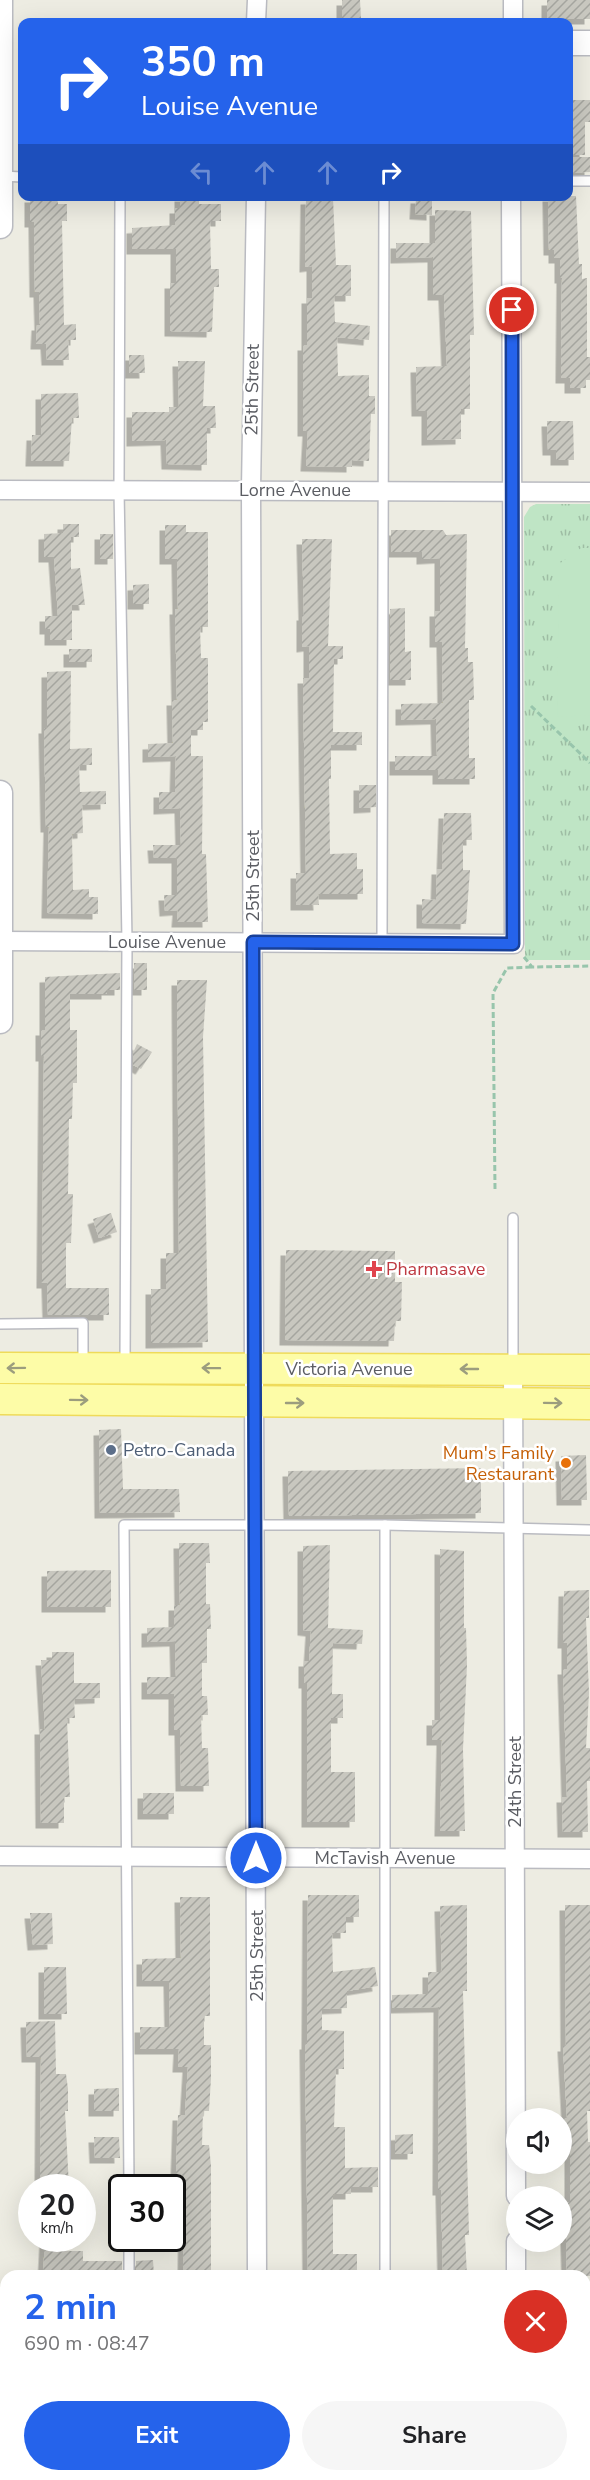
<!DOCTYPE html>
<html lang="en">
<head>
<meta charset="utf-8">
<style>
  :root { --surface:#fff; --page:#f6f6f6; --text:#202124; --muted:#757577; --accent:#2563eb }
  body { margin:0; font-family:"Nunito Sans",sans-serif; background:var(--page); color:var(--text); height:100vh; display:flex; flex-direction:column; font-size:22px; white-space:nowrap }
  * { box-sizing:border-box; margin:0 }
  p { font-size:20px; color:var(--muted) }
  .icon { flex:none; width:33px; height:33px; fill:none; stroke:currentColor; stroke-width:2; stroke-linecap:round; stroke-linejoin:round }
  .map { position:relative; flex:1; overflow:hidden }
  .details { position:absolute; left:0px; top:2270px; width:591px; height:212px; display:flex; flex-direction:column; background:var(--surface); border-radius:18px 18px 0 0; box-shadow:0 6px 24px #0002 }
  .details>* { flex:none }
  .banner { position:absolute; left:18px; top:18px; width:555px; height:183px; border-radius:12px; box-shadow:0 6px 24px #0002; background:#2563eb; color:#fff; overflow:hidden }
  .buttons { position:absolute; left:506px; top:2108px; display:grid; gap:12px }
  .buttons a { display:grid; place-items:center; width:66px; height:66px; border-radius:50%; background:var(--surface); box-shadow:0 6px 24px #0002; font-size:30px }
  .speed { position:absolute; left:18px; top:2174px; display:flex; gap:12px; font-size:30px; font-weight:700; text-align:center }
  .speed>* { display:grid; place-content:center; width:78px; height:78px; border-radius:50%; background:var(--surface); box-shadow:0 6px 24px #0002; line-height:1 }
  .speed small { font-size:15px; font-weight:400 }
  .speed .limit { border:3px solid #111; border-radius:9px; background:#fff; color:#111 }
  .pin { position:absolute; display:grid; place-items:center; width:51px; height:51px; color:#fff; margin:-26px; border:3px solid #fff; border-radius:50%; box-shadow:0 2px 6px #0007 }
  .me { position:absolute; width:66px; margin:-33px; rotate:0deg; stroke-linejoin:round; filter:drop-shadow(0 0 4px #0008) }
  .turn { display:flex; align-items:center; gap:21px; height:126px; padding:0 24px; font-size:27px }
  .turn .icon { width:78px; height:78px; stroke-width:2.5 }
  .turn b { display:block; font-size:42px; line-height:51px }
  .lanes { display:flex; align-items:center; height:57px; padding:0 24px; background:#0003; justify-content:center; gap:30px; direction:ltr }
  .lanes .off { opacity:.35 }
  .round { display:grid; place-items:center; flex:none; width:63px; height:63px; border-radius:32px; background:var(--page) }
  .summary { display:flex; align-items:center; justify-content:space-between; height:102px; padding:0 24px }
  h1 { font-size:36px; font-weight:700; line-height:45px; color:var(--accent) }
  .primary-button { display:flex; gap:12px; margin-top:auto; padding:12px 24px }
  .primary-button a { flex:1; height:69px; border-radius:36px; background:var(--accent); color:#fff; font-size:24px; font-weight:700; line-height:69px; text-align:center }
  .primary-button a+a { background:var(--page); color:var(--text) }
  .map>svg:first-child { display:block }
</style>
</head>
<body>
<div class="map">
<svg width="590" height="2480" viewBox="0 0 590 2480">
  <defs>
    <pattern id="park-tufts" width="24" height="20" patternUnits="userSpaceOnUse" patternTransform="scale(1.5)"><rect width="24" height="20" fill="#bfe5c5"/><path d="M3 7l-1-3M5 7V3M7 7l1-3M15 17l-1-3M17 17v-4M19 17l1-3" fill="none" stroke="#9ebda4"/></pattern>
    <pattern id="building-hatch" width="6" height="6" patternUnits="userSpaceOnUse" patternTransform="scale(1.5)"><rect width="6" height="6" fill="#c8c7bf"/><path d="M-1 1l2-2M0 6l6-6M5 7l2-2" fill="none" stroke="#a5a59f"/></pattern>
    <filter id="shadow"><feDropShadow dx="-5.5" dy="5.5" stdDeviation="0" flood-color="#0004"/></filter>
  </defs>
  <rect width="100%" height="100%" fill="#edece2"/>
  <path fill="url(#park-tufts)" d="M536,504H590V960H525L524,517L530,507Z"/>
  <path fill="#bfe5c5" d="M581,548H590V715L557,717L559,564Z"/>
  <g fill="url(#building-hatch)" filter="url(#shadow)">
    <path d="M342,0H360L361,18H342Z"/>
    <rect x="547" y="0" width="43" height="19"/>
    <path d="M572,100H590V122H585V155H573Z"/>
    <path d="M569,157H590V172L569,173Z"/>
    <path d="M180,196H199V204H221V221H210L211,269H219V287H214L212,332L170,331V283H176V249H132V228L175,225V208H180Z"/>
    <path d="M548,196H576L579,264H582V279L587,278V357H590V380H586V388H570V378H561L562,278H560V258H554V250H549Z"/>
    <path d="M30,197H57L58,204H67V221H62L64,325L76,324V340H68L69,360H47L46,344H36L37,325H40L39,292H35L34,222H30Z"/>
    <path d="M333,198L336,265H351V296H334L335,322L370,326L369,340L337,337L338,376L369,375V396H375V414H371L369,461L352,460V467L306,466L308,431H303V345H307V298H312V266L305,267L306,199Z"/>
    <path d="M416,198H432V215L415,214Z"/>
    <path d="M435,210L471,211L474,335H470V409H461V439L427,440V411H417L416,367L447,366L444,295H433V257L396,258V243H435Z"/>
    <path d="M129,355H144L145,373H129Z"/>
    <path d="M178,361H205L203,406H215L216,428H207V465L167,464L166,440L132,441V412H169V407H179Z"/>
    <path d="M78,393L79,418H72L69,461H31L32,435H41V394Z"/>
    <path d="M547,421H573L574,460H556V450H548Z"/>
    <path d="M63,524H79V537H71V569L80,568L85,605H72V640H50V629H45V616H58L54,557H44V534L63,533Z"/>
    <path d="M165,525H186V532H208V627H200L201,658H208V722H203V730H191V756H203L202,854H206L208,922H177L178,910L165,911L164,895H177V858H154L153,845H181L180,808L159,809V792H175L176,756L148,757V744L173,743L172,700H177L175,609H178L177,559H165Z"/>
    <path d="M391,530H443L446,535L467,534L465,648H468V662H473L474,700H469V758H475V779H438V770H395V756H437L436,719L401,720V704L443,703L442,642H435V611H440V558L422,559V552H391Z"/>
    <rect x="100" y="534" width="13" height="25"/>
    <path d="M302,539H332L328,646H343V659H334L333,732H362V745H331V779H329L330,854L357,853V869H363V894H318L319,905H296V873H306L303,678H309V646L302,647V615H304Z"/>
    <path d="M149,584V604H133V585Z"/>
    <path d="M405,608V652L411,651V680H390V609Z"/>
    <rect x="69" y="649" width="23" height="13"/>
    <path d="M71,671L70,749L92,748V765H79L80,792L106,791V804L82,805L83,833L72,834L73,890L89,889V897H98V914L47,913L49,827H46L44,728H47V672Z"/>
    <path d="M359,785H376V807L359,808Z"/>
    <path d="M444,813H471L472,840H463V870H470L466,924L422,923V899L436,900L437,869H442Z"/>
    <rect x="134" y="963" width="13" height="27"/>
    <path d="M120,973V990H107V994H70V1030H77V1083H73L72,1119H69L68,1194H73L71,1243H66V1288H109V1315H48L47,1283H42L44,1056H41V1030H45V977Z"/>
    <path d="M177,980H207L203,1037L208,1342L151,1343V1289H166V1253H179Z"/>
    <path d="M137,1044L152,1052L141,1069L133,1065V1053Z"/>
    <path d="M111,1213L117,1232L99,1238L93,1219Z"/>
    <path d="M286,1250L395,1251V1282H402L401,1321H395L394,1341L285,1340Z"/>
    <path d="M121,1429L123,1489H179L180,1512L100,1513L99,1430Z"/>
    <path d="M586,1455L587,1500H562L561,1456Z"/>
    <path d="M481,1468V1513L289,1516L288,1471Z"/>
    <path d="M179,1543H209L210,1563H206V1604H210L211,1629H207V1663H202V1696H207L208,1715H201L202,1748H208L209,1786H181L180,1730H174V1694H147V1677H176L175,1641L147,1642V1628L174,1627V1605H180Z"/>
    <path d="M330,1545L328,1628L363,1630L362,1644L333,1643L332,1694H343V1718H331V1772H355V1822H307V1683H304V1661H309L311,1631L303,1630V1546Z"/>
    <path d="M440,1549L464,1551V1628H466L467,1665L463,1749L465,1831H440L442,1740H432V1720H440Z"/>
    <path d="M111,1570V1607H47V1571Z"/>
    <path d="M589,1590V1618H586L589,1693L586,1748H590V1781H587L588,1832H563L562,1797H567L563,1669H567V1643H563L564,1591Z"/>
    <path d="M52,1652H74V1683H100V1698L74,1699L75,1718H67L70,1797H64V1823H41L40,1729H45L41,1660H52Z"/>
    <rect x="143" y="1793" width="31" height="21"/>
    <path d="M308,1895H359V1917H346V1933H332L333,1972L375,1967L378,1986L347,1991V2008L322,2009V2030L344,2031V2069H336L334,2127H345V2168L378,2167V2187H351V2194H333V2254H357V2276H308L305,2044H307Z"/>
    <path d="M180,1897H210V2016H204V2045H211V2078L209,2111H203L202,2145H209L211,2166V2276H183L184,2203H175L178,2115H185L188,2067H178L179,2049H140V2027H170L169,1981H142V1959L181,1958Z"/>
    <path d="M467,1905V1991H463L469,2235H465L467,2276H443L441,2190H438L439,2007L392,2008V1995L428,1994V1972H442L440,1906Z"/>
    <path d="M565,1905H590V2111H587L588,2142H590V2276H567L565,2203L570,2202V2144H564V2118H567L563,2046H566Z"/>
    <path d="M30,1913H52L53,1944L33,1945Z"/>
    <path d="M44,1967H66L67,2014H44Z"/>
    <path d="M55,2021L56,2074H66L68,2089V2111H65L69,2187H40L41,2057H27L26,2022Z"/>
    <path d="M119,2088V2111H94V2089Z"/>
    <path d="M413,2134V2154H395V2135Z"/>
    <path d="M94,2137H119L120,2158H95Z"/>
    <path d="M45,2238H64L65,2251H83V2261H122V2276H43Z"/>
    <path d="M153,2260L154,2276H136V2261Z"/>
  </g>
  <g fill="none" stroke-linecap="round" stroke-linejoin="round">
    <g stroke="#babbc1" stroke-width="12">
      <g id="service">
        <path d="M1,176L22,177"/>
        <path d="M568,181H590"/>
        <path d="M120,196L119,490L127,941L125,1364"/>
        <path d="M382,943L384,196"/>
        <path d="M0,1324L83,1323V1363"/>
        <path d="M513,1367V1218"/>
        <path d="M129,2187L124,1525H385L590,1530"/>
        <path d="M129,2238V2276"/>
        <path d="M385,2276V1525"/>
        <path d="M386,2475V2480"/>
        <path d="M129,2480V2475"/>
      </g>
    </g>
    <g stroke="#babbc1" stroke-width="21">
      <g id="minor">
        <path d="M513,0V22"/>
        <path d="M256,22L257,0"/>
        <path d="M256,196L251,489L257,2276"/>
        <path d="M0,490L590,492"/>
        <path d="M0,941L514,944L511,196"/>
        <path d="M513,1369L516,2196"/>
        <path d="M0,1856L590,1859"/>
        <path d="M516,2241V2276"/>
        <path d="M0,2307H6"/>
        <path d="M585,2312H590"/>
        <path d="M517,2475V2480"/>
        <path d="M256,2480V2475"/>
      </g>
    </g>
    <g stroke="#babbc1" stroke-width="27">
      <g id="tertiary">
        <path d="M568,43H590"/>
        <path d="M0,226V0"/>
        <path d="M0,793V1021"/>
      </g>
    </g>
    <g stroke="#efdb5a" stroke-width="33">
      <g id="primary">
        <path d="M0,1368L590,1370"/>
        <path d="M0,1399L590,1404"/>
      </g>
    </g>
    <g stroke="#98c5ac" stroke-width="3" stroke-dasharray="6 3" stroke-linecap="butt">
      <path d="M531,706L590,763"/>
      <path d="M524,957L532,967L590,966"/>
      <path d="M495,1189L493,993L507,968L532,967"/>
    </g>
    <use href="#service" stroke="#fff" stroke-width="9"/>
    <use href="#minor" stroke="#fff" stroke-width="18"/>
    <use href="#tertiary" stroke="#fff" stroke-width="24"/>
    <use href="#primary" stroke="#fdfca7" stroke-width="30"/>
  </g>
  <defs><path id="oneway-shaft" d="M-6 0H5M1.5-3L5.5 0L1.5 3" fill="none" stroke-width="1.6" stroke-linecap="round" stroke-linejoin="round" transform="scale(1.5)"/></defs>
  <g stroke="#9c9d7e">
    <use href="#oneway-shaft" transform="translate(16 1368) rotate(179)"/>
    <use href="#oneway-shaft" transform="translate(211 1368) rotate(-179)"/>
    <use href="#oneway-shaft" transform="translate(469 1369) rotate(-180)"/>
    <use href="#oneway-shaft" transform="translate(79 1400) rotate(1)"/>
    <use href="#oneway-shaft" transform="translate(295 1403)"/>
    <use href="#oneway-shaft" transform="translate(553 1403) rotate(1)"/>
  </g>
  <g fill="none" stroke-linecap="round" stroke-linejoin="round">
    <g stroke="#184099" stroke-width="15">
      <path id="route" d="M256,1858L253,942L513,944L512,310"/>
    </g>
    <use href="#route" stroke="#2563eb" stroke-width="10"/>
  </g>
  <path fill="#e0444e" stroke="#fff" stroke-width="2" d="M371 1260h6v6h6v6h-6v6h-6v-6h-6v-6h6z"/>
  <circle fill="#5c6f8a" stroke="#fff" stroke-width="2" cx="111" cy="1450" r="6"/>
  <circle fill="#e8710a" stroke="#fff" stroke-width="2" cx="566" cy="1463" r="6"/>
  <g text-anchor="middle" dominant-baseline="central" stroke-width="5" stroke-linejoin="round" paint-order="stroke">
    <g font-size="18" fill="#5b5d63" stroke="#fff">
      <text transform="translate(252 390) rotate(-89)">25th Street</text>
      <text x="295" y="490">Lorne Avenue</text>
      <text transform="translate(253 876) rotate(-90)">25th Street</text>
      <text x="167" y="942">Louise Avenue</text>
      <text x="349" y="1369">Victoria Avenue</text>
      <text transform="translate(515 1782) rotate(-90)">24th Street</text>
      <text x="385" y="1858">McTavish Avenue</text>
      <text transform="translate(257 1956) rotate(-90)">25th Street</text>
    </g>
    <g font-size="18" fill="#be3a42" stroke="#fff" text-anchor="start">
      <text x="386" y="1269">Pharmasave</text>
    </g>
    <g font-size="18" fill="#4e5e75" stroke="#fff" text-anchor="start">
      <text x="123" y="1450">Petro-Canada</text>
    </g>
    <g font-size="18" fill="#c56008" stroke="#fff" text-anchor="end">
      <text x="554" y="1453">Mum's Family<tspan x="554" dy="21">Restaurant</tspan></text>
    </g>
  </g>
</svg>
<div class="buttons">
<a><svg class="icon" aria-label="sound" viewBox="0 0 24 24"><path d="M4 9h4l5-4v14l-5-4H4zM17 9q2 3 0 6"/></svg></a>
<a><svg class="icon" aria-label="layers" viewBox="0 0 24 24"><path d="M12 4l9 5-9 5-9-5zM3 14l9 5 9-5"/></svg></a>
</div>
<div class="speed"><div>20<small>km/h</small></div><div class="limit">30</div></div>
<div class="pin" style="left:512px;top:310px;background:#d93025"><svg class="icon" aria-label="arrive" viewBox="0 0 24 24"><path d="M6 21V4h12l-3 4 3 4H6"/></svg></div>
<svg class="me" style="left:256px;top:1858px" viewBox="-20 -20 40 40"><circle r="17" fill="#2563eb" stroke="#fff" stroke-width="3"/><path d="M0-11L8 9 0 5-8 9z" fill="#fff"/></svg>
<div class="banner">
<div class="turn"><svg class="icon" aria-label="right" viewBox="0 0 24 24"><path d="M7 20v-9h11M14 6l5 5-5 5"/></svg><div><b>350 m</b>Louise Avenue</div></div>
<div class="lanes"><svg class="icon off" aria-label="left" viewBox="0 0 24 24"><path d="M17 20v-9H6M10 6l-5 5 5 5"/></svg><svg class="icon off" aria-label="ahead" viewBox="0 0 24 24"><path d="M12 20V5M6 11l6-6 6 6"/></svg><svg class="icon off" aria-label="ahead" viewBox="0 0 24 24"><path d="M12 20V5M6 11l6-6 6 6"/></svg><svg class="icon" aria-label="right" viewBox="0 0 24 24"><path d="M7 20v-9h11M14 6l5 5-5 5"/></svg></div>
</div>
<section class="details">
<div class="summary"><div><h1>2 min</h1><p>690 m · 08:47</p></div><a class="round" style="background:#d93025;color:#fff"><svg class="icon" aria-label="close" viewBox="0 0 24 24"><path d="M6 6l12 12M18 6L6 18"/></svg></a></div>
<div class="primary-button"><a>Exit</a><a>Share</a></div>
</section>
</div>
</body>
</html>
